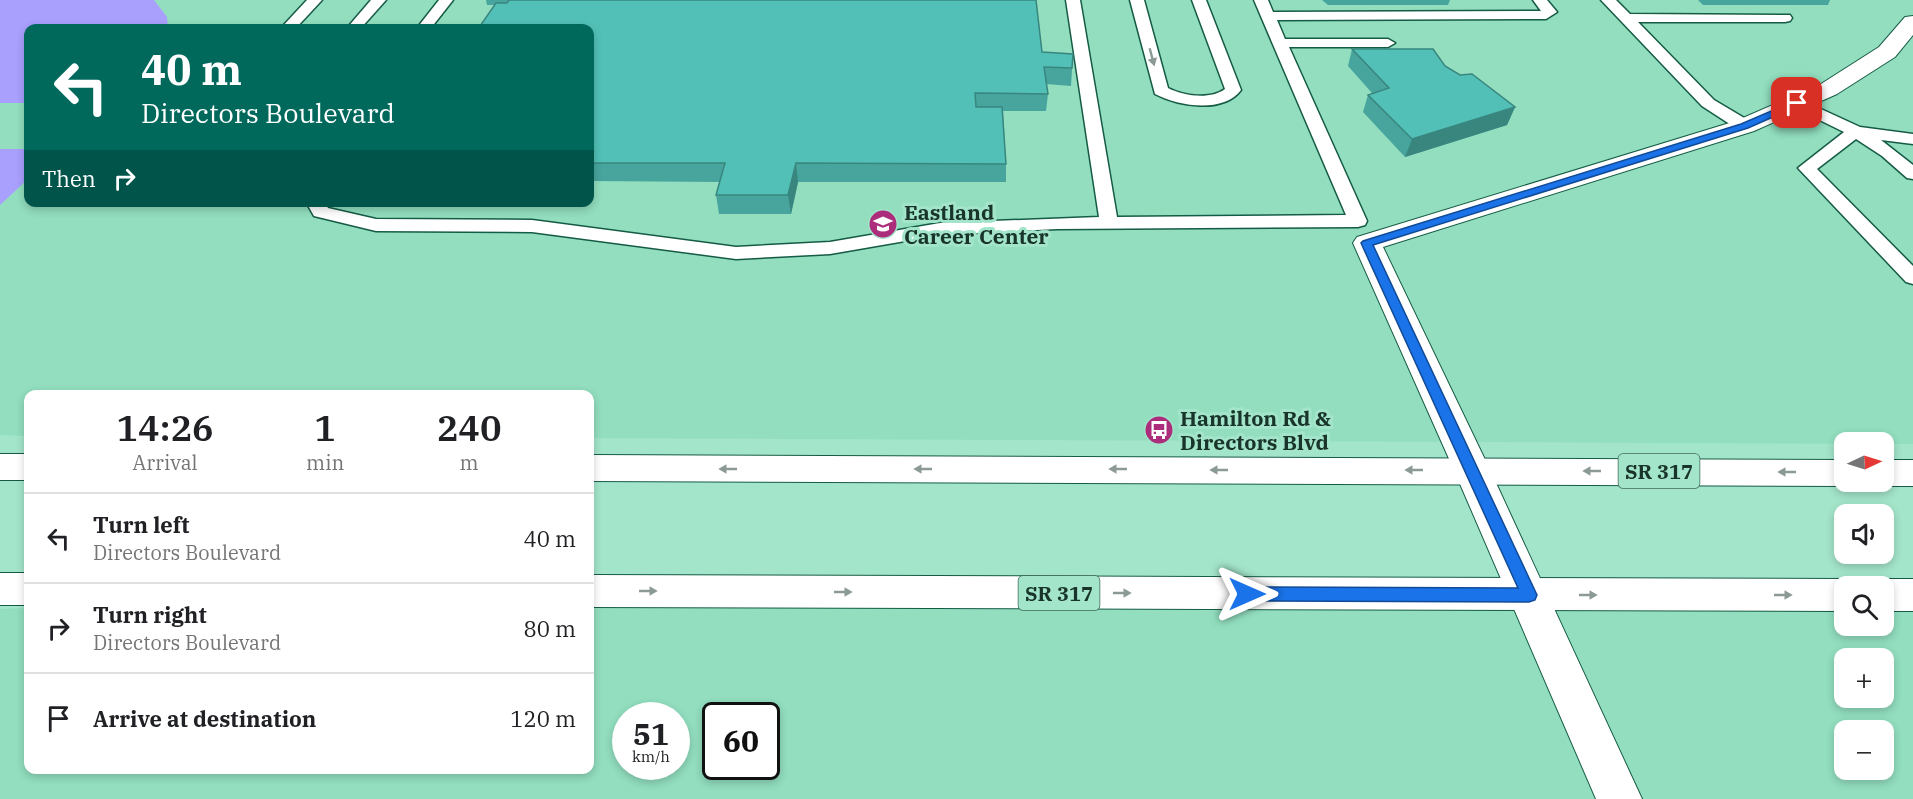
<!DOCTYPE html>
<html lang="en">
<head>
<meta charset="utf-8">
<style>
  :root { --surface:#fff; --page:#f6f6f6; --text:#202124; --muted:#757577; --line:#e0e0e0 }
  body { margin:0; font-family:"IBM Plex Serif",serif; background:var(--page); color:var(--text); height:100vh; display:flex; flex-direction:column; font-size:22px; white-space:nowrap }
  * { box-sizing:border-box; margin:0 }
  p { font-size:20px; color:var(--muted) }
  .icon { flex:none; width:33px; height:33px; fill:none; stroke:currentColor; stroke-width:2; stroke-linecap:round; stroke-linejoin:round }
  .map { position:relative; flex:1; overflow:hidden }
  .drawer { position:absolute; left:24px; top:390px; width:570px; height:384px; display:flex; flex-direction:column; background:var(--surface); border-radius:12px; box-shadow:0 3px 9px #0003 }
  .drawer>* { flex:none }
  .hud { position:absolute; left:24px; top:24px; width:570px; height:183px; border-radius:12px; box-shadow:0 3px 9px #0003; background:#00695c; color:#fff; overflow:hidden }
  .needle { width:39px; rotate:86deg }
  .fabs { position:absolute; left:1834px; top:432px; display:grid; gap:12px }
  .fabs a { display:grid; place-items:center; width:60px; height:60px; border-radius:12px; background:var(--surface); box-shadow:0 3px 9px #0003; font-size:30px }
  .speed { position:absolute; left:612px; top:702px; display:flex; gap:12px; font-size:30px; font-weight:700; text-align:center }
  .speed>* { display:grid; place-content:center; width:78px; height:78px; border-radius:50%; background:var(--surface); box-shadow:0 3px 9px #0003; line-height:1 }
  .speed small { font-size:15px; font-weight:400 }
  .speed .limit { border:3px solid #111; border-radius:9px; background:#fff; color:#111 }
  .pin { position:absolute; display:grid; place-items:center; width:51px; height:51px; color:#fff; margin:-26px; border-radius:12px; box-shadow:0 3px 9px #0006 }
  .me { position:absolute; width:66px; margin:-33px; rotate:90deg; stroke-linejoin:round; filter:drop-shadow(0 0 4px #0008) }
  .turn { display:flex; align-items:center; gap:21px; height:126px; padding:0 18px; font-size:27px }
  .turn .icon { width:78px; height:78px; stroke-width:2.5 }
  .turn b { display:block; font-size:42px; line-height:51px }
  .then { display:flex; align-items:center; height:57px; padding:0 18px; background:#0003; gap:12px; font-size:22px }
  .eta { display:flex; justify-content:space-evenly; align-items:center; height:102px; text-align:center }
  .eta b { font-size:36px; font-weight:600; line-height:42px }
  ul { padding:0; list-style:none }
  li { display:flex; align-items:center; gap:18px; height:90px; padding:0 18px; border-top:2px solid var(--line) }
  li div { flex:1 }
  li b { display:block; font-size:22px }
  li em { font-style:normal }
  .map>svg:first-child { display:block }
</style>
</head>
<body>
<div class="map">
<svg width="1913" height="799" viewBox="0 0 1913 799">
  <rect width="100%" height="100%" fill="#a3e5ca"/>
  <g fill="#92debf" fill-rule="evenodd">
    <path d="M0,0H1913V444L590,438V394H28V436L0,435ZM28,28H590V202H28Z"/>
    <path d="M1845,591V626H1884V591H1913V799H0V609L28,608V770H590V603ZM1845,658H1884V698H1845ZM626,716H676V766H626ZM716,716H766V766H716ZM1845,730H1884V770H1845Z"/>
  </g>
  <g fill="#a9a0fe">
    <path d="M0,0H154L167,17L168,28H28V103H0Z"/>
    <path d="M0,149H28V179L0,205Z"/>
  </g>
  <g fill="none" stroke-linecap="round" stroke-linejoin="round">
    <g stroke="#155b45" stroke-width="3">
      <g id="lane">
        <path d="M307,0H322L296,28H281Z"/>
        <path d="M371,0H386L361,28H347Z"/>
        <path d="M439,0H453L431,28H417Z"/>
        <path d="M1066,0H1080L1117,217L1346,215L1254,0H1268L1273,12L1541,11L1533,0H1547L1557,12L1546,19L1277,20L1285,39H1388L1395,43L1388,47H1289L1367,221L1365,225L1358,227L1057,229L940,235L830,254L736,259L532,232L376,231L314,216L306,202H324L328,208L376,219L532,220L736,247L830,242L940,223L1099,217Z"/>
        <path d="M1130,0H1144L1168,88C1184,96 1210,100 1225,89L1192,0H1206L1241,90C1223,114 1178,106 1155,94Z"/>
        <path d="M1601,0H1616L1630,14L1790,15L1792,18L1790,21L1785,22H1638L1714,100L1751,122L1753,126L1751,130H1739L1702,106Z"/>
        <path d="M1797,98L1860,127L1913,134V144L1881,140L1913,165V179L1907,178L1882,156L1856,139L1817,169L1913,266V284L1906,282L1798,168L1844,132L1791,106L1789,103L1791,100Z"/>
      </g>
    </g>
    <g stroke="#155b45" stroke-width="2">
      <path id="street" d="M1913,16V35L1895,57L1837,94L1754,131L1383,247L1490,470L1642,799H1596L1454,470L1353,243L1357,237L1736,121L1821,84L1879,47L1905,17Z"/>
    </g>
    <g stroke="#155b45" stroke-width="2">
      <g id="primary">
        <rect x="0" y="454" width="28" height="26"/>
        <path d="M590,455L1845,460V482H1858L1845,486L590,481Z"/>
        <path d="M1884,460H1913V486H1884L1872,482H1884Z"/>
        <rect x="0" y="573" width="28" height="32"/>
        <path d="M590,575L1845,579L1859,583L1860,586H1845V611L590,607Z"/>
        <path d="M1884,579H1913V611H1884V586H1869L1870,583Z"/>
      </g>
    </g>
    <use href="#lane" fill="#fff" fill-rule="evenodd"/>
    <use href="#street" fill="#fff" fill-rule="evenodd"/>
    <use href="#primary" fill="#fff" fill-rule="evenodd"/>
  </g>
  <g fill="#47a59d">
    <path d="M486,0H1036L1042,52L1073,54L1071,86L1046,84L1048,94L1046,111H1003L1006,164V182H798L791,214H719L716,195L720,182L590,181V28H481L480,26L495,5H487Z"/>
    <path d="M1322,0H1450L1448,5H1328Z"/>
    <path d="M1698,0H1830L1828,5H1703Z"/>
    <path d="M1352,49L1445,66L1515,107L1507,125L1405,157L1363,112L1368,95L1372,93L1348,66Z"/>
  </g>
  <g fill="#39867f">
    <path d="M1515,107L1507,125L1405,157L1412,139Z"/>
    <path d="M796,163L798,182L791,214L788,195Z"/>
  </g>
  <g fill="#52c0b6" stroke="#39867f" stroke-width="1.5">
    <path d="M509,0H1036L1042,52L1073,54L1072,68L1044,67L1048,94L975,93L976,107H1002L1006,164L796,163L788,195H716L725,163H590V28H490L492,25L480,26L496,3H507Z"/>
    <path d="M1352,49H1433L1445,66L1460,75L1472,74L1515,107L1412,139L1368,95L1389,88Z"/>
  </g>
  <defs><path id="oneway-solid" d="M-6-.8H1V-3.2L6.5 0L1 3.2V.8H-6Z" transform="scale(1.5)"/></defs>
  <g fill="#8c9a94">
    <use href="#oneway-solid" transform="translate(1152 57) rotate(75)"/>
    <use href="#oneway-solid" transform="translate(728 469) rotate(-180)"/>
    <use href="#oneway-solid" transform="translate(923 469) rotate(-180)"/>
    <use href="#oneway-solid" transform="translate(1118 469) rotate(-180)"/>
    <use href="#oneway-solid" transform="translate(1219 470) rotate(-180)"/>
    <use href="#oneway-solid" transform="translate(1414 470) rotate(-180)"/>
    <use href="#oneway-solid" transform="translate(1592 471) rotate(-180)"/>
    <use href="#oneway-solid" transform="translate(1787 472) rotate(-180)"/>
    <use href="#oneway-solid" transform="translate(648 591)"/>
    <use href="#oneway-solid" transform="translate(843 592)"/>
    <use href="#oneway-solid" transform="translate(1122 593)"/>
    <use href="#oneway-solid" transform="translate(1588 595)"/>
    <use href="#oneway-solid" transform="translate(1783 595)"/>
  </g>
  <path fill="#1a73e8" stroke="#114b97" stroke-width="1.5" d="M1797,100L1802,103L1800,105L1748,128L1373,245L1537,595L1535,600L1529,602L1247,601L1242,599L1239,594L1242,589L1247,587L1518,588L1361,243L1363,241L1741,124Z"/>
  <defs>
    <g id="school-disc" transform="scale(1.5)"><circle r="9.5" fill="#ab2d7c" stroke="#a3e5ca"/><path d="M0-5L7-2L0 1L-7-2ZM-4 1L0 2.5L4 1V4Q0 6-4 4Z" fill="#fff"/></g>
    <g id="bus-disc" transform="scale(1.5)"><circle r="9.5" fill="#ab2d7c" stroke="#a3e5ca"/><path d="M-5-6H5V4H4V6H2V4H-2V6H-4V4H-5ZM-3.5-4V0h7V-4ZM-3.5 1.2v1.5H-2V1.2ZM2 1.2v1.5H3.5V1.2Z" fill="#fff"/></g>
  </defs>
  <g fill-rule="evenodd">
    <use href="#school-disc" x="883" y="224"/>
    <use href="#bus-disc" x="1159" y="430"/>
  </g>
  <g text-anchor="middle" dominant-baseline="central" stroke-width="6" stroke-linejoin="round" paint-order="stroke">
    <g fill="#a3e5ca" stroke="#42695a" stroke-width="1.5">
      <rect x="1618.5" y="454" width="81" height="34" rx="4.5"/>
      <rect x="1018.5" y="576" width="81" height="34" rx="4.5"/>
    </g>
    <g font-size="20" font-weight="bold" fill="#19342a">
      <text x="1659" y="471">SR 317</text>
      <text x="1059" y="593">SR 317</text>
    </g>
    <g font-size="21" font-weight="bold" fill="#19342a" stroke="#a3e5ca" text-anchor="start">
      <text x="904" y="212">Eastland<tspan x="904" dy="24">Career Center</tspan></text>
      <text x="1180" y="418">Hamilton Rd &amp;<tspan x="1180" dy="24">Directors Blvd</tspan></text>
    </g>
  </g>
</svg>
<div class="fabs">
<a><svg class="needle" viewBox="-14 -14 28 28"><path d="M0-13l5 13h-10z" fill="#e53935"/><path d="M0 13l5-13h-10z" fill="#757577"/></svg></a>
<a><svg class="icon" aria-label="sound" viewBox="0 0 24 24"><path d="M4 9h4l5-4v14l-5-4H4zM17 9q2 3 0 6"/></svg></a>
<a><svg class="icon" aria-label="search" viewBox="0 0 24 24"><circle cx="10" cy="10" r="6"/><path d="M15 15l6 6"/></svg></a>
<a>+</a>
<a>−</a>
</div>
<div class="speed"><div>51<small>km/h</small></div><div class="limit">60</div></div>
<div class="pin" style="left:1797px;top:103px;background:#d93025"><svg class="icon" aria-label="arrive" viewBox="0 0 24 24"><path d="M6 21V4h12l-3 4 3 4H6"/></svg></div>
<svg class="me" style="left:1247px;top:594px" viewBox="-20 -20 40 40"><path d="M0-17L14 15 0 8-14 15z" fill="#1a73e8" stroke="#fff" stroke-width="4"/></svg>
<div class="hud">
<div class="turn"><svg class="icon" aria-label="left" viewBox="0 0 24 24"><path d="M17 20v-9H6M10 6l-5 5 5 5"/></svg><div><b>40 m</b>Directors Boulevard</div></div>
<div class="then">Then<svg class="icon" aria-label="right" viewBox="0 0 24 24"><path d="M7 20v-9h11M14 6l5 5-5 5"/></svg></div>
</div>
<section class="drawer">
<div class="eta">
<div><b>14:26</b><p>Arrival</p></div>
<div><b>1</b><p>min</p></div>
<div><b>240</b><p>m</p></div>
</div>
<ul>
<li><svg class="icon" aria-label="left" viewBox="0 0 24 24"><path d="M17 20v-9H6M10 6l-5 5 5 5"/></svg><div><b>Turn left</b><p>Directors Boulevard</p></div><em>40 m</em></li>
<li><svg class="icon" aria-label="right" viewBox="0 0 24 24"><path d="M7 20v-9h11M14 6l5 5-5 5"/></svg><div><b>Turn right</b><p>Directors Boulevard</p></div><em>80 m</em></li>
<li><svg class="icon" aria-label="arrive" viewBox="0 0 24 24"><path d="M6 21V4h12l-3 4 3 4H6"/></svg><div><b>Arrive at destination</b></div><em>120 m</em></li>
</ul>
</section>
</div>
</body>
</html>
